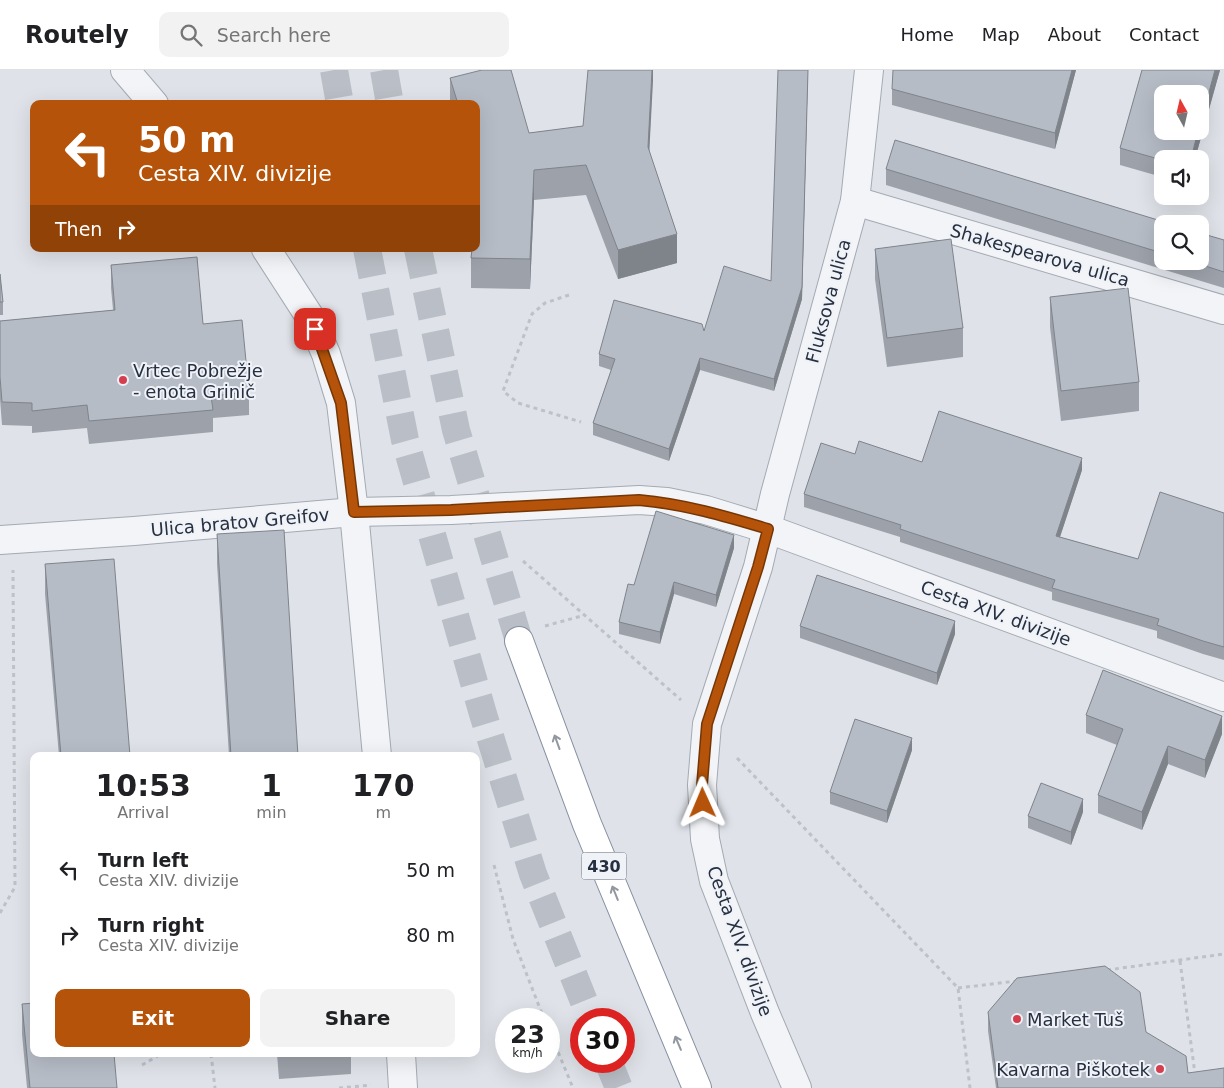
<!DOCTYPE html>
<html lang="en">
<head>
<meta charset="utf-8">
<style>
  :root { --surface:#fff; --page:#f2f2f2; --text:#202124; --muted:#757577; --line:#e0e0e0; --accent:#b45309 }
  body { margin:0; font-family:"DejaVu Sans",sans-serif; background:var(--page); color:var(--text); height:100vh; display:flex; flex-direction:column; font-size:19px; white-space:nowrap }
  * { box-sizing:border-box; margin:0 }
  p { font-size:16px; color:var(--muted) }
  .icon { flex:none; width:28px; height:28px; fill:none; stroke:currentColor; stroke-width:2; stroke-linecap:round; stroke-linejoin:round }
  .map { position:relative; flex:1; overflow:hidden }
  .side { position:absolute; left:30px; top:682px; width:450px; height:305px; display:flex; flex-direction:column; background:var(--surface); border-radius:10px; box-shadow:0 5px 20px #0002 }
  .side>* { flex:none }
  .hud { position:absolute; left:30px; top:30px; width:450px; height:152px; border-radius:10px; box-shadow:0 5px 20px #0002; background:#b45309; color:#fff; overflow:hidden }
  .needle { width:32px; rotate:352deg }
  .controls { position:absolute; left:1154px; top:15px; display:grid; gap:10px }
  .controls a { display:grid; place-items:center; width:55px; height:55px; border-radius:10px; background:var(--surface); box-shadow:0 5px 20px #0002; font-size:25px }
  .speed { position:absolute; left:495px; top:938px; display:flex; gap:10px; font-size:25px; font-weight:700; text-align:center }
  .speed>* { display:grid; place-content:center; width:65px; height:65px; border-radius:50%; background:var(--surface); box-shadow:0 5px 20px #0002; line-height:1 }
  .speed small { font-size:12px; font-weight:400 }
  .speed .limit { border:8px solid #d22; background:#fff; color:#111 }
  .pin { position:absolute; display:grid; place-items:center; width:42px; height:42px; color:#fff; margin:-21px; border-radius:10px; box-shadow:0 2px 8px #0006 }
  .me { position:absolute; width:55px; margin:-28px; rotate:359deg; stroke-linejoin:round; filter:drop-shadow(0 0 4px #0008) }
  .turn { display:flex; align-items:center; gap:18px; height:105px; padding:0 25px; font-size:22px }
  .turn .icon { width:65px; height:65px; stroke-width:2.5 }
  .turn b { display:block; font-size:35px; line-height:42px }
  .then { display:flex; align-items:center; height:48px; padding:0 25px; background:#0003; gap:10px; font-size:19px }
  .eta { display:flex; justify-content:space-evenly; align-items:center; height:85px; text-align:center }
  .eta b { font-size:30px; font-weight:700; line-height:35px }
  .cta { display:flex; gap:10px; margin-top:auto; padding:10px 25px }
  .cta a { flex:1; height:58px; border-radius:10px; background:var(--accent); color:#fff; font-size:20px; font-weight:700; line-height:58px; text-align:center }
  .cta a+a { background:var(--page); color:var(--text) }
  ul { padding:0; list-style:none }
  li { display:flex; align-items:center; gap:15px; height:65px; padding:0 25px }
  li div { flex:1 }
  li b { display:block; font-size:19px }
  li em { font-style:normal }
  header { display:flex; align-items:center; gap:30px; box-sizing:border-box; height:70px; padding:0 25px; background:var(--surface); border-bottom:1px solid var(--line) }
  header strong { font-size:24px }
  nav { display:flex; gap:28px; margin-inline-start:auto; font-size:18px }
  .search { width:350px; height:45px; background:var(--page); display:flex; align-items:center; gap:12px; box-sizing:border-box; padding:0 18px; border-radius:10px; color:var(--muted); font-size:19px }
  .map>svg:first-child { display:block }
</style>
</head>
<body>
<header>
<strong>Routely</strong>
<div class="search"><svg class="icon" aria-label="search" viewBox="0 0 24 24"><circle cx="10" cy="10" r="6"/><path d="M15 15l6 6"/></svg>Search here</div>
<nav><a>Home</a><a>Map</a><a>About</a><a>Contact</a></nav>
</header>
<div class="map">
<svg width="1224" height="1018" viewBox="0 0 1224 1018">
  <rect width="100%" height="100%" fill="#dfe3e9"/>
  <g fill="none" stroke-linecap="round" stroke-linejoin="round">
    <g stroke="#babfc7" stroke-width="28" stroke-dasharray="28 14" stroke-linecap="butt">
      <path d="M334,0L340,34"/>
      <path d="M384,0L390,34"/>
      <path d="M367,179L405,370L483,644L533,804L591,949"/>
      <path d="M418,179L456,360L519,571"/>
      <path d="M608,991L619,1018"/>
    </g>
    <g stroke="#a4aab3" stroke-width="30">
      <g id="street">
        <path d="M125,0L154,34"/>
        <path d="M855,131L1224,240"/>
        <path d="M266,179L310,247L326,284L341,333L354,442L377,686"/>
        <path d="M0,470L134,461L354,442L451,440L639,430L667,432L706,440L768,459L1224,627"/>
        <path d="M401,984L403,1018"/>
        <path d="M797,1018L765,943L714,811L705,769L702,715L707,654L758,497L775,424L855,131L869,0"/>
      </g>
    </g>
    <g stroke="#868fa1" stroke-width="30">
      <path id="highway" d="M519,571L587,754L697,1018"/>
    </g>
    <g stroke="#bdc1c8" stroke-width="3" stroke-dasharray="4 4" stroke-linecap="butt">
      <path d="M569,225L545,233L532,244L503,321L518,333L581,352"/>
      <path d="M523,491L681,630"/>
      <path d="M545,556L585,545"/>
      <path d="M737,688L958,918L970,1018"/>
      <path d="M494,795L513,869L544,949"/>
      <path d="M0,843L15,817L13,500"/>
      <path d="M1180,891L1195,1004"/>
      <path d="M1107,900L1224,884"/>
      <path d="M958,918L1017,911"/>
      <path d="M549,960L573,1018"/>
      <path d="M211,984L215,1018"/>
      <path d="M142,995L161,984"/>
      <path d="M339,1018L371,1015"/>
    </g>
    <use href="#street" stroke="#f2f4f7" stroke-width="28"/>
    <use href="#highway" stroke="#fff" stroke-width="28"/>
  </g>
  <g fill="#9da2aa">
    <path d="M653,0L649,81L677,193L618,209L586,125L534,130L530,219L471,218V188L476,179V34H450V8L529,63L583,56Z"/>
    <path d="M808,0L802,229L774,321L700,300L669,391L593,365V353L611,300L599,296V284L704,261L771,211Z"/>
    <path d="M1076,0L1055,79L892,35V19Z"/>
    <path d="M1142,0H1220L1195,89H1162V107L1120,95V78Z"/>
    <path d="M886,99L1162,154V191H1200L1224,170V218L886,115Z"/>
    <path d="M875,179L963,258V287L887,297L875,209Z"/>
    <path d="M111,195L203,254L249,322V345L213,348V362L89,374L87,358L32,363V356L2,355L0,329V251L113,240L111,218Z"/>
    <path d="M0,204L3,232V245H0Z"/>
    <path d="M1050,227L1139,312V341L1061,351L1050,257Z"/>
    <path d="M855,384L922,392L1082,400L1060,467L1138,489L1224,443V590L1203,584L1157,568V561L1052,530V522L900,472V467L804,437V424Z"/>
    <path d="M217,464L298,686H229L217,494Z"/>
    <path d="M734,478L716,537L674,524L660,574L619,564V552L634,515Z"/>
    <path d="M45,494L130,686H59L45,524Z"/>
    <path d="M800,556L955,564L937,615L800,568Z"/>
    <path d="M1086,645L1222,664L1205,708L1168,694L1142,760L1098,743V725L1117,675L1086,663Z"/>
    <path d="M912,680L887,753L830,734V722Z"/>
    <path d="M1083,742L1071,775L1028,758V746Z"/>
    <path d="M22,934L117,1018H27L22,964Z"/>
    <path d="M988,942L1146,962L1188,1003L1224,1018H996L988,961Z"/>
    <path d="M277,984H351V1004L279,1009Z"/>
  </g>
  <g fill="#7f848b">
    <path d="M652,0H653V11L648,106V77Z"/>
    <path d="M808,0L802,229L774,321V309Z"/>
    <path d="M1072,0H1076L1055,79V63Z"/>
    <path d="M1215,0H1220L1195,89H1191L1198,61H1200V55Z"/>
    <path d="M534,100V130L530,219V189Z"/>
    <path d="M677,164V193L618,209V180Z"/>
    <path d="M700,288V300L669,391V379Z"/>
    <path d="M1082,388V400L1056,479V466Z"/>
    <path d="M734,465V478L716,537V525Z"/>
    <path d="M674,512V524L660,574V562Z"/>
    <path d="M955,551V564L937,615V603Z"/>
    <path d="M1222,646V664L1205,708V690Z"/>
    <path d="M912,668V680L887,753V741Z"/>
    <path d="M1168,676V694L1142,760V742Z"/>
    <path d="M1083,729V742L1071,775V762Z"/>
  </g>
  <g fill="#b6bcc6" stroke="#7f848b">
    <path d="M482,0H511L529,63L583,56L588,0H652L648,77L677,164L618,180L586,95L534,100L530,189L471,188L472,179H476V111L477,97L476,94V34H458L450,8Z"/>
    <path d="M778,0H808L802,217L774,309L700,288L669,379L593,353L615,289L599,284L614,230L702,254L704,261L724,196L771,211Z"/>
    <path d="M893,0H1072L1055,63L892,19Z"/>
    <path d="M1142,0H1215L1200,55V24H1162V61H1198L1191,89H1162V90L1120,78Z"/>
    <path d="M895,70L1171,154H1162V183L886,99Z"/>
    <path d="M1200,163L1224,170V202L1190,191H1200Z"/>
    <path d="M951,169L963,258L887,268L875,179Z"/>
    <path d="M197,187L203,254L242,250L249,322L211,326L213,340L89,351L87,335L32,341V333L2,332L0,307V251L115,240L111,195Z"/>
    <path d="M0,204L3,232H0Z"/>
    <path d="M1128,218L1139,312L1061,321L1050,227Z"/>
    <path d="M939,341L1082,388L1056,466L1138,489L1160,422L1224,443V577L1203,571L1157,555L1159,549L1052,518L1055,510L900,459L901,455L804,424L821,373L855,384L859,371L922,392Z"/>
    <path d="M656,441L734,465L716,525L674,512L660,562L619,552L628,514L634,515Z"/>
    <path d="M284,460L298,686H231L217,464Z"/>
    <path d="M114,489L130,686H61L45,494Z"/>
    <path d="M817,505L955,551L937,603L800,556Z"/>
    <path d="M1103,600L1222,646L1205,690L1168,676L1142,742L1098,725L1123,659L1086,645Z"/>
    <path d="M855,649L912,668L887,741L830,722Z"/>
    <path d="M1041,713L1083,729L1071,762L1028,746Z"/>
    <path d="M1105,896L1140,922L1146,962L1186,986L1188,1003L1224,998V1018H998L988,942L1017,908Z"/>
    <path d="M34,933V984H114L117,1018H30L22,934Z"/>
  </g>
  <defs><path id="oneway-shaft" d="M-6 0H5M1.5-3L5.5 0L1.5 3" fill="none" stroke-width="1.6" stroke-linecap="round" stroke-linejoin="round" transform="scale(1.25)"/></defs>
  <g stroke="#9398a0">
    <use href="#oneway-shaft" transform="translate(557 672) rotate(-110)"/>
    <use href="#oneway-shaft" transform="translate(615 823) rotate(-112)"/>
    <use href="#oneway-shaft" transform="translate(678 973) rotate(-113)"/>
  </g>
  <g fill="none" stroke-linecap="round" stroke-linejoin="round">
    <g stroke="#753606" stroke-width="12">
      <path id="route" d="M315,259L341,333L354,442L451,440L639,430C684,434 725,446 768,459L758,497L707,654L702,715L703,733"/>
    </g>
    <use href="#route" stroke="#b45309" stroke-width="9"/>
  </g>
  <g fill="#d53e4e" stroke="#eff2f7" stroke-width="2">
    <circle cx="123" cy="310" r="5"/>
    <circle cx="1017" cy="949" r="5"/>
    <circle cx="1160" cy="999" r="5"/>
  </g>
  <g text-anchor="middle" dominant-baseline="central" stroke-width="4" stroke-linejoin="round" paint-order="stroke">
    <rect fill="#eff2f7" stroke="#636a78" stroke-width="1" x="581.5" y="782.5" width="45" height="27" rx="4"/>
    <g font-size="16" font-weight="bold" fill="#273041">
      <text x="604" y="796">430</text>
    </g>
    <g font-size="18" fill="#273041" stroke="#eff2f7">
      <text transform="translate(1040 185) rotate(16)">Shakespearova ulica</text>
      <text transform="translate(828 231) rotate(-75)">Fluksova ulica</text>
      <text transform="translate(240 452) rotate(-5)">Ulica bratov Greifov</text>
      <text transform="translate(996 543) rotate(20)">Cesta XIV. divizije</text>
      <text transform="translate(740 871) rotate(70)">Cesta XIV. divizije</text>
    </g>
    <g font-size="18" fill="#273041" stroke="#eff2f7" text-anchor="start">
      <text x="133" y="300">Vrtec Pobrežje<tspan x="133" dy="21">- enota Grinič</tspan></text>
      <text x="1027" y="949">Market Tuš</text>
      <text x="1150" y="999" text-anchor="end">Kavarna Piškotek</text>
    </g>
  </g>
</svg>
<div class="controls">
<a><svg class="needle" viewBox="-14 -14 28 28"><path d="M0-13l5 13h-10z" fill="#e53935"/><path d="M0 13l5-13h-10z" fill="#757577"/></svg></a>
<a><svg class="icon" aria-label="sound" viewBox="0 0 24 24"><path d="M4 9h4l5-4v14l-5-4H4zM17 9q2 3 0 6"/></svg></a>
<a><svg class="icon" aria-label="search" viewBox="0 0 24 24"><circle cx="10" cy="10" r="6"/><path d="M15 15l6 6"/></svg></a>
</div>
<div class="speed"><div>23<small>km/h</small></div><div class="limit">30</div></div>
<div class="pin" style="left:315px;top:259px;background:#d93025"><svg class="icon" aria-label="arrive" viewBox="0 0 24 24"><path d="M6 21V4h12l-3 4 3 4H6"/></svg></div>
<svg class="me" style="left:703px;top:733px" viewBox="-20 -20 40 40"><path d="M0-17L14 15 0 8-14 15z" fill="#b45309" stroke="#fff" stroke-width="4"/></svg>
<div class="hud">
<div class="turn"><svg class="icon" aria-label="left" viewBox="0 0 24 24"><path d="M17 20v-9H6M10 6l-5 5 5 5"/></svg><div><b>50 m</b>Cesta XIV. divizije</div></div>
<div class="then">Then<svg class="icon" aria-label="right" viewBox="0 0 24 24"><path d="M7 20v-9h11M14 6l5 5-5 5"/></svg></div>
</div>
<section class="side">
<div class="eta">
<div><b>10:53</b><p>Arrival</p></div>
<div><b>1</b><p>min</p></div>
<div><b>170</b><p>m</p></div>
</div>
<ul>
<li><svg class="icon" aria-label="left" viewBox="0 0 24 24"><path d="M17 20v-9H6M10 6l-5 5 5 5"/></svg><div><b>Turn left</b><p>Cesta XIV. divizije</p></div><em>50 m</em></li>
<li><svg class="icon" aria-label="right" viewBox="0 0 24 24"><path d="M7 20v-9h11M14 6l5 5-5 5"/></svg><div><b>Turn right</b><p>Cesta XIV. divizije</p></div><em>80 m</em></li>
</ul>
<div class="cta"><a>Exit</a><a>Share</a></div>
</section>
</div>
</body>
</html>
